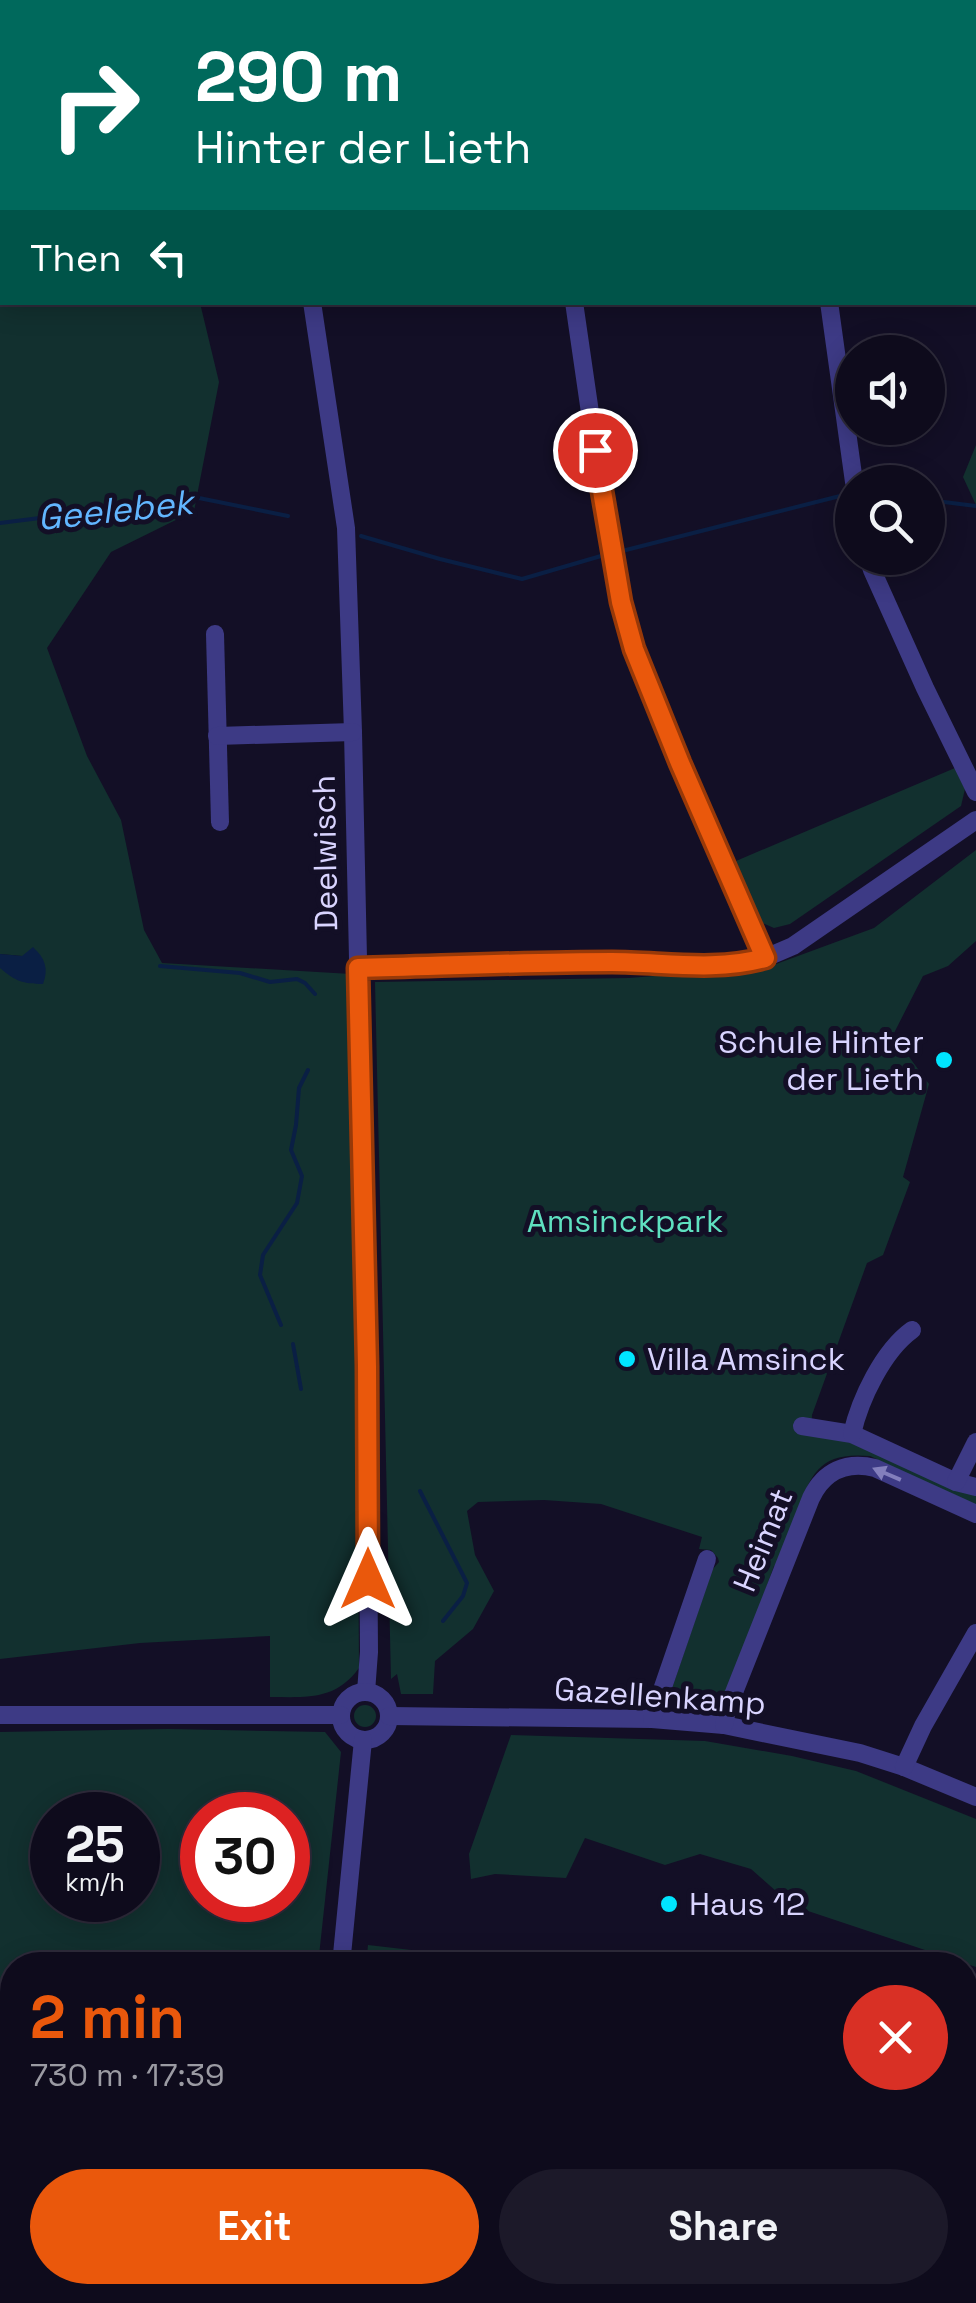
<!DOCTYPE html>
<html lang="en">
<head>
<meta charset="utf-8">
<style>
  :root { --surface:#0e0b1c; --page:#1c1929; --text:#f1f3f6; --muted:#9b9ba3; --line:#2e2b3b; --accent:#ea580c }
  body { margin:0; font-family:"Space Grotesk",sans-serif; background:var(--page); color:var(--text); height:100vh; display:flex; flex-direction:column; font-size:38px; white-space:nowrap }
  * { box-sizing:border-box; margin:0 }
  p { font-size:32px; color:var(--muted) }
  .icon { flex:none; width:55px; height:55px; fill:none; stroke:currentColor; stroke-width:2; stroke-linecap:round; stroke-linejoin:round }
  .map { position:relative; flex:1; overflow:hidden }
  .sheet { position:absolute; left:0px; top:1952px; width:978px; height:352px; display:flex; flex-direction:column; background:var(--surface); border-radius:40px 40px 0 0; box-shadow:0 5px 25px #0003,0 0 0 2px var(--line) }
  .sheet>* { flex:none }
  .guide { position:absolute; left:0px; top:0px; width:978px; height:305px; box-shadow:0 5px 25px #0003,0 0 0 2px var(--line); background:#00695c; color:#fff; overflow:hidden }
  .fabs { position:absolute; left:835px; top:335px; display:grid; gap:20px }
  .fabs a { display:grid; place-items:center; width:110px; height:110px; border-radius:50%; background:var(--surface); box-shadow:0 5px 25px #0003,0 0 0 2px var(--line); font-size:50px }
  .speed { position:absolute; left:30px; top:1792px; display:flex; gap:20px; font-size:50px; font-weight:700; text-align:center }
  .speed>* { display:grid; place-content:center; width:130px; height:130px; border-radius:50%; background:var(--surface); box-shadow:0 5px 25px #0003,0 0 0 2px var(--line); line-height:1 }
  .speed small { font-size:25px; font-weight:400 }
  .speed .limit { border:15px solid #d22; background:#fff; color:#111 }
  .pin { position:absolute; display:grid; place-items:center; width:85px; height:85px; color:#fff; margin:-42px; border:5px solid #fff; border-radius:50%; box-shadow:0 2px 10px #0007 }
  .me { position:absolute; width:110px; margin:-55px; rotate:0deg; stroke-linejoin:round; filter:drop-shadow(0 0 8px #0008) }
  .turn { display:flex; align-items:center; gap:35px; height:210px; padding:0 30px; font-size:45px }
  .turn .icon { width:130px; height:130px; stroke-width:2.5 }
  .turn b { display:block; font-size:70px; line-height:85px }
  .then { display:flex; align-items:center; height:95px; padding:0 30px; background:#0003; gap:20px; font-size:38px }
  .round { display:grid; place-items:center; flex:none; width:105px; height:105px; border-radius:52px; background:var(--page) }
  .head { display:flex; align-items:center; justify-content:space-between; height:170px; padding:0 30px }
  h1 { font-size:60px; font-weight:800; line-height:75px; color:var(--accent) }
  .cta { display:flex; gap:20px; margin-top:auto; padding:20px 30px }
  .cta a { flex:1; height:115px; border-radius:60px; background:var(--accent); color:#fff; font-size:40px; font-weight:800; line-height:115px; text-align:center }
  .cta a+a { background:var(--page); color:var(--text) }
  .map>svg:first-child { display:block }
</style>
</head>
<body>
<div class="map">
<svg width="976" height="2303" viewBox="0 0 976 2303">
  <rect width="100%" height="100%" fill="#130f26"/>
  <g fill="#12302f" fill-rule="evenodd">
    <path d="M0,0H248V2H2V302L200,303L219,382L194,511L111,552L47,648L87,756L121,820L144,930L162,963L351,974L357,1340L359,1668C335,1701 306,1697 270,1697V1636L140,1643L0,1659V968L22,956L0,954Z"/>
    <path d="M976,445V505L963,477Z"/>
    <path d="M955,768L965,789L961,806L790,924L774,928L760,922L736,861Z"/>
    <path d="M976,850V941L948,966L923,976L893,1035L929,1084L903,1177L910,1182L883,1255L867,1263L812,1415L811,1433L841,1439L976,1495V1506L870,1456C821,1452 812,1471 797,1512C790,1530 784,1547 777,1565L774,1566L723,1706L667,1703L712,1570L719,1562L718,1558L711,1550L699,1549L702,1537L601,1504L544,1500L478,1502L467,1511L475,1555L494,1591L473,1629L435,1661L433,1694H401L397,1674L391,1679L375,982L629,978L768,967L874,928Z"/>
    <circle cx="365" cy="1716" r="11"/>
    <path d="M168,1729L325,1732L341,1752L318,1965H12V2292L283,2293L281,2303H0V1732ZM52,1815H138V1900H52ZM202,1815H288V1900H202Z"/>
    <path d="M511,1735L705,1741L792,1756L856,1771L976,1819V1967L793,1906L751,1869L700,1854L665,1865L585,1838L566,1878L495,1874L471,1879L469,1854Z"/>
    <path d="M368,1945L446,1954L445,1965H366Z"/>
  </g>
  <g fill="#0a1f44">
    <path d="M33,947C45,958 49,969 43,984C23,984 15,981 0,968V954L22,956Z"/>
    <path d="M238,1795L252,1807L249,1813L251,1815H223L218,1811Z"/>
    <path d="M60,1952L85,1965H24L39,1955Z"/>
    <path d="M12,1982V2063C0,2035 0,2012 12,1982Z"/>
  </g>
  <g fill="none" stroke-linecap="round" stroke-linejoin="round">
    <g stroke="#0a1f44" stroke-width="4">
      <path d="M974,2L976,1"/>
      <path d="M975,222L976,223"/>
      <path d="M928,500L976,506"/>
      <path d="M0,523L199,498L288,516"/>
      <path d="M361,536L440,559L522,579L601,556"/>
      <path d="M618,552L848,494"/>
      <path d="M160,966L240,973L270,982L297,979L305,983L315,994"/>
      <path d="M281,1325L260,1275L263,1255L297,1203L302,1176L291,1150L296,1125L299,1088L308,1070"/>
      <path d="M293,1344L301,1389"/>
      <path d="M420,1491L467,1583L463,1596L443,1621"/>
    </g>
    <g stroke="#3d3a85" stroke-width="18">
      <path d="M229,0L235,2"/>
      <path d="M266,0V2"/>
      <path d="M532,2V0"/>
      <path d="M830,2V0"/>
      <path d="M975,290L976,291"/>
      <path d="M312,302L346,528L353,732L367,1366L369,1652L366,1692"/>
      <path d="M574,302L606,523L621,602L634,649L680,763L765,958"/>
      <path d="M829,302L854,482"/>
      <path d="M868,558L872,570L925,688L976,792"/>
      <path d="M215,634L220,822"/>
      <path d="M217,736L353,732"/>
      <path d="M357,969L577,962L731,965L765,958L793,946L976,820"/>
      <path d="M802,1426L852,1434L956,1482L976,1487"/>
      <path d="M852,1434C860,1399 883,1351 912,1330"/>
      <path d="M956,1482L976,1442"/>
      <circle cx="365" cy="1716" r="24"/>
      <path d="M0,1715H341"/>
      <path d="M389,1716L652,1719L724,1725L860,1753L904,1767L976,1797"/>
      <path d="M652,1719L707,1559"/>
      <path d="M724,1725L727,1710L811,1498C824,1471 846,1461 875,1468L976,1514"/>
      <path d="M904,1767L923,1726L976,1633"/>
      <path d="M341,1965L363,1740"/>
      <path d="M306,2303L307,2292"/>
    </g>
    <path stroke="#00e5ff" stroke-width="4" stroke-dasharray="15 12" stroke-linecap="butt" d="M493,2303L495,2292"/>
  </g>
  <defs><path id="oneway-solid" d="M-6-.8H1V-3.2L6.5 0L1 3.2V.8H-6Z" transform="scale(2.5)"/></defs>
  <use fill="#837fbc" href="#oneway-solid" transform="translate(887 1474) rotate(-157)"/>
  <g fill="none" stroke-linecap="round" stroke-linejoin="round">
    <g stroke="#983908" stroke-width="25">
      <path id="route" d="M368,1579L367,1366L358,968C442,966 527,962 612,962C663,962 714,972 765,958L680,763L634,649L621,602L595,450"/>
    </g>
    <use href="#route" stroke="#ea580c" stroke-width="18"/>
  </g>
  <g fill="#00e5ff" stroke="#130f26" stroke-width="4">
    <circle cx="944" cy="1060" r="10"/>
    <circle cx="627" cy="1359" r="10"/>
    <circle cx="669" cy="1904" r="10"/>
  </g>
  <g text-anchor="middle" dominant-baseline="central" stroke-width="10" stroke-linejoin="round" paint-order="stroke">
    <g font-size="32" fill="#d9d4ff" stroke="#130f26">
      <text transform="translate(325 853) rotate(-91)">Deelwisch</text>
      <text transform="translate(763 1540) rotate(-68)">Heimat</text>
      <text transform="translate(660 1696) rotate(4)">Gazellenkamp</text>
    </g>
    <g font-size="32" fill="#d9d4ff" stroke="#130f26" text-anchor="start">
      <text x="924" y="1042" text-anchor="end">Schule Hinter<tspan x="924" dy="37">der Lieth</tspan></text>
      <text x="647" y="1359">Villa Amsinck</text>
      <text x="689" y="1904">Haus 12</text>
    </g>
    <g font-size="32" fill="#5fe0c0" stroke="#130f26">
      <text x="625" y="1221">Amsinckpark</text>
    </g>
    <g font-size="35" font-style="italic" fill="#62b6ff" stroke="#130f26">
      <text transform="translate(115 510) rotate(-6)">Geelebek</text>
    </g>
  </g>
</svg>
<div class="fabs">
<a><svg class="icon" aria-label="sound" viewBox="0 0 24 24"><path d="M4 9h4l5-4v14l-5-4H4zM17 9q2 3 0 6"/></svg></a>
<a><svg class="icon" aria-label="search" viewBox="0 0 24 24"><circle cx="10" cy="10" r="6"/><path d="M15 15l6 6"/></svg></a>
</div>
<div class="speed"><div>25<small>km/h</small></div><div class="limit">30</div></div>
<div class="pin" style="left:595px;top:450px;background:#d93025"><svg class="icon" aria-label="arrive" viewBox="0 0 24 24"><path d="M6 21V4h12l-3 4 3 4H6"/></svg></div>
<svg class="me" style="left:368px;top:1579px" viewBox="-20 -20 40 40"><path d="M0-17L14 15 0 8-14 15z" fill="#ea580c" stroke="#fff" stroke-width="4"/></svg>
<div class="guide">
<div class="turn"><svg class="icon" aria-label="right" viewBox="0 0 24 24"><path d="M7 20v-9h11M14 6l5 5-5 5"/></svg><div><b>290 m</b>Hinter der Lieth</div></div>
<div class="then">Then<svg class="icon" aria-label="left" viewBox="0 0 24 24"><path d="M17 20v-9H6M10 6l-5 5 5 5"/></svg></div>
</div>
<section class="sheet">
<div class="head"><div><h1>2 min</h1><p>730 m · 17:39</p></div><a class="round" style="background:#d93025;color:#fff"><svg class="icon" aria-label="close" viewBox="0 0 24 24"><path d="M6 6l12 12M18 6L6 18"/></svg></a></div>
<div class="cta"><a>Exit</a><a>Share</a></div>
</section>
</div>
</body>
</html>
